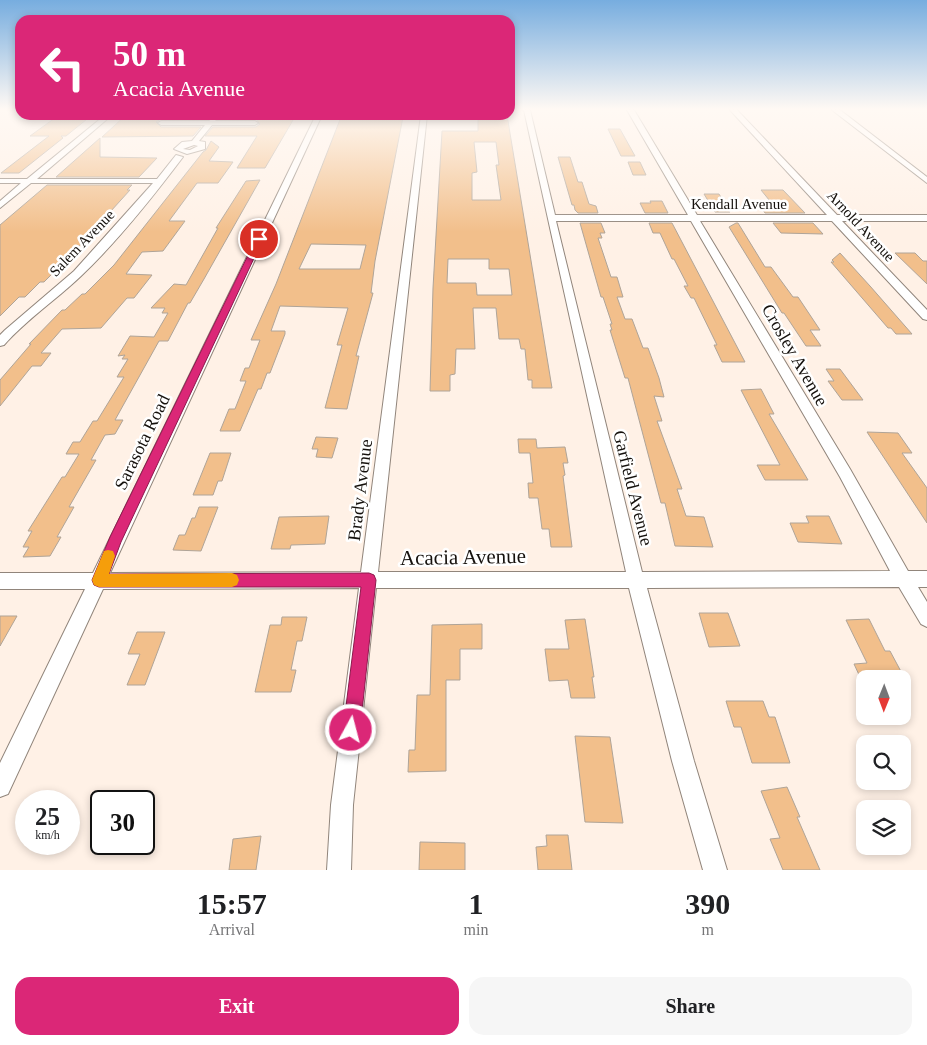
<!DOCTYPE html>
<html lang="en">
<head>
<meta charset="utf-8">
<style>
  :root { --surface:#fff; --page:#f6f6f6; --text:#202124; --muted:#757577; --accent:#db2777 }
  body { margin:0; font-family:Georgia,serif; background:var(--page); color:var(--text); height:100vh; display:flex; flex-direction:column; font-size:19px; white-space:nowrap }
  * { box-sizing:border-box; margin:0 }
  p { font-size:16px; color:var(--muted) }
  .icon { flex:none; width:28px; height:28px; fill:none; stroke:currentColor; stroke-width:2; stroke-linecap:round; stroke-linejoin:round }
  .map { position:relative; height:870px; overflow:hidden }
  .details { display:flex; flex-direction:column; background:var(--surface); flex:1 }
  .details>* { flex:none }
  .banner { position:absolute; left:15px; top:15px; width:500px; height:105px; border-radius:15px; box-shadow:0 2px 8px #0003; background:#db2777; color:#fff; overflow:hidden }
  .needle { width:32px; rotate:181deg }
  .buttons { position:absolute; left:856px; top:670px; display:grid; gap:10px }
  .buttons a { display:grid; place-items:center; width:55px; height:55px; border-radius:10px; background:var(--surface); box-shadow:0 2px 8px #0003; font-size:25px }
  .speed { position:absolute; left:15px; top:790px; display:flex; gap:10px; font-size:25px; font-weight:700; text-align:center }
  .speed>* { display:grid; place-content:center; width:65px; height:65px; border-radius:50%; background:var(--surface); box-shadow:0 2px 8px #0003; line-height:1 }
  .speed small { font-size:12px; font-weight:400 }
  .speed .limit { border:2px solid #111; border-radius:8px; background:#fff; color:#111 }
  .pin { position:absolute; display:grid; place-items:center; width:42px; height:42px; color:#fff; margin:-21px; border:2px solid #fff; border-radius:50%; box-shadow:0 1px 5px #0007 }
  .me { position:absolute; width:55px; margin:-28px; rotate:7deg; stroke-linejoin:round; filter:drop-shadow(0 0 4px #0008) }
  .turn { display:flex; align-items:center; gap:18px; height:105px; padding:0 15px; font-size:22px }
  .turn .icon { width:65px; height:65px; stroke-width:2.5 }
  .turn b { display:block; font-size:35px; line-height:42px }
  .eta { display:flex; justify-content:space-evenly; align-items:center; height:85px; text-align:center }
  .eta b { font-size:30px; font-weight:700; line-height:35px }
  .cta { display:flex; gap:10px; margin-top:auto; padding:10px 15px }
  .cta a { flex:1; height:58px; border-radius:15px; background:var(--accent); color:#fff; font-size:20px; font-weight:700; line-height:58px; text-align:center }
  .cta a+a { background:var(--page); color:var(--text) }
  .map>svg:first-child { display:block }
</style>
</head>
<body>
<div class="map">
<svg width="927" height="870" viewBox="0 0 927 870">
  <rect width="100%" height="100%" fill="#fff1e6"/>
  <g fill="#f2bf8b" stroke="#afa498" fill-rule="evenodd">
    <path d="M59,115H92L66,136H61L63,138L19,173H1L49,136H30Z"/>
    <path d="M126,115H296L265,168H237L257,136H205L213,127H256L260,124L256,119H217L213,116L208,119H161L156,122L161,127H201L193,136L102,137Z"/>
    <path d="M478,115H507L552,388H532V380H528L525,349H521L519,339H499L496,308H473L475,349H456L455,374L450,375V391H430L433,288L442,131H478ZM474,142H496L499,165H496L501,200H472V173L477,172ZM448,259H489V269H509L512,295H477L476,283H447Z"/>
    <path d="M341,117H403L375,261L371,293H373L356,356H359L347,409L325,408L342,345H337L348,308L280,306L271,331H285V334L270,373H267L261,389H258L240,431H220L229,409H235L246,381H240L245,368H249L260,340H251L276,284ZM311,244L366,245L360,269H299Z"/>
    <path d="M608,129H620L635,156H621Z"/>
    <path d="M100,138V157L157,158L139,177H56Z"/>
    <path d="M211,141L219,147L209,161L233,162L218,183H197L169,221H185L163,251L142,252L126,274L152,275L134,298H127L101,328L62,329L41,353H51L41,366H32L0,406V380L31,344H29L62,310H65L82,294H85L114,265L203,152L206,150Z"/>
    <path d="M558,157H570L578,182H582L589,204L596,206L598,213H578L575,210L574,205H572Z"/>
    <path d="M628,162H640L646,175H633Z"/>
    <path d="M260,180L204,279L190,303H188L168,341H159L115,420H123L115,434L105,435L91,460H96L69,507H74L57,537H61L50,556L23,557L29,547H23L32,531H28L62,477H65L79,454H66L73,442H80L93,421H97L124,377H117L128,359H122L125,355L118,356L130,336L154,337L168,313H162L165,308H151L174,284L186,285L218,228H216L246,181Z"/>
    <path d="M47,185H132L127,190H130L72,254L44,282H40L25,297H19L0,316V225Z"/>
    <path d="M761,190H783L805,213H765L760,206H774Z"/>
    <path d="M704,194H719L730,212H715Z"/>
    <path d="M650,201H662L668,213H645L640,203H651Z"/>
    <path d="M580,223H601L605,233H600L602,238H598L611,277H617L623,297H617L625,319H632L643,348H648L659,378L664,397L654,396L662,421H657L682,489H677L686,516L704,517L713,547L675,546L665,503H661L628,378H625L610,330H612L610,324H612L603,297H601Z"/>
    <path d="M649,223H672L745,362H722L714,345H717L694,298H691L684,286H688L674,259H672L660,233H653Z"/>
    <path d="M736,223H738L765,267H771L793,297H798L820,330H810L821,346H806L784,313H782L729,227Z"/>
    <path d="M773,223H813L823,234L781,233Z"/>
    <path d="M840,253L870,286L912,334H896L891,328H888L831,262H834L832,260Z"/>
    <path d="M895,253H915L923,261H927V284Z"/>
    <path d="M826,369H840L863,400H842L828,381H834Z"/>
    <path d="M761,389L774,414H769L808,480H765L757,465H780L741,390Z"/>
    <path d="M867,432L898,433L912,453H902L927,488V523Z"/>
    <path d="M316,437L338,438L332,458L316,457L318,449H312Z"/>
    <path d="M518,439H536L537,448L565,447L568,463H563L565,475L563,476L572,547H551L549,529H542L538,498H529L528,483H533L530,453H519Z"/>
    <path d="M210,453H231L222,481H218L213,495H193Z"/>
    <path d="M199,507H218L201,551L173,550L179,535H185L192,518H195Z"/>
    <path d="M329,516L325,544L291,545L290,549H271L279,517Z"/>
    <path d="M806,516H829L842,544L798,542L790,523H809Z"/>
    <path d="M699,613H728L740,646L709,647Z"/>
    <path d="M0,616H17L0,646Z"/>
    <path d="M282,617H307L302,641H297L291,670H296L291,692H255L270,625H281Z"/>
    <path d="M585,619L594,677H592L595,698H571L568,680L549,681L545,649H569L565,620Z"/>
    <path d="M869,619L885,651H890L905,679H861L854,664L867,663L846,620Z"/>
    <path d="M482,624V649H460V680H446V771L408,772L409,750H415L417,695H430L432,625Z"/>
    <path d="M137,632H165L145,685H127L140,654H128Z"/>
    <path d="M726,701H763L769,717H775L790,763H752L741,727H734Z"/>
    <path d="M575,736L610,737L623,823L585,822Z"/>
    <path d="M787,787L800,817H797L820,870H783L770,839L780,838L761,791Z"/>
    <path d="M546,835H568L572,870H538L536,847L547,846Z"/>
    <path d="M261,836L256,870H229L233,839Z"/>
    <path d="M420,842L465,843V870H419Z"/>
  </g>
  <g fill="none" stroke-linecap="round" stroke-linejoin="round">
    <g stroke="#91857b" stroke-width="2">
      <g id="minor">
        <path d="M524,110H530L555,215H688L627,110H634L697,215H827L730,110H737L837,215H927V221H842L927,310V320L923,319L832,221H700L850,469L908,571H927V587H918L927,602V627L921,624L899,587L647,588L694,761L727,870H703L672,761L629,588H376L353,805L351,870H327L331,805L359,588L103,589L8,794L0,797V763L85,589H0V573H93L316,115H322L110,573L361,572L421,115H427L378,572H626ZM556,221H691L840,477L890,571L642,572Z"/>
        <path d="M832,110H840L927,177V183Z"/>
        <path d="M105,115H112L37,179H157L176,155L183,157C152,198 118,241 81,276C56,300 27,319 4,345L0,346V335L5,330L74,271L153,183H31L0,208V201L21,183H0V179H27Z"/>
        <path d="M213,118L216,121H255L258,123L255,125H212L199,141L205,142V149L187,154L174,149L182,142L192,141L205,125H161L158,123L161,121H209ZM194,145L198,146L190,150L183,149Z"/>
      </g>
    </g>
    <use href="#minor" fill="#fff" fill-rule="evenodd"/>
  </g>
  <linearGradient id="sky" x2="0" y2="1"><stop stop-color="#77addf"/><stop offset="0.47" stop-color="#fff9f4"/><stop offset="1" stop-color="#fff9f4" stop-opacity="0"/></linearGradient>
  <rect width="927" height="232" fill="url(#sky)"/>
  <path fill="#db2777" stroke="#8e194d" d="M259,237L263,239L121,542L109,574L369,573L374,575L376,580L360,730L357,736L351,738L345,736L343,730L361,587H99L94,585L92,580L110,537L256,239Z"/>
  <path fill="#f59e0b" d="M108,550L113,551L115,556L109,574L232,573L237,575L239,580L237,585L232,587H99L94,585L92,580L104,551Z"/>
  <g text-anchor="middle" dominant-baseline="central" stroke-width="5" stroke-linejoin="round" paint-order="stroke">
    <g font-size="15" fill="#15110d" stroke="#fff">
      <text x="739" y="204">Kendall Avenue</text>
      <text transform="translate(861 226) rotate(47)">Arnold Avenue</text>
      <text transform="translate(82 243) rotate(-46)">Salem Avenue</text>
    </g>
    <g font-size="18" fill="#15110d" stroke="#fff">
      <text transform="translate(795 355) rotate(60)">Crosley Avenue</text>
      <text transform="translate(142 442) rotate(-64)">Sarasota Road</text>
      <text transform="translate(633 488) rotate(76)">Garfield Avenue</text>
      <text transform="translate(360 490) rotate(-83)">Brady Avenue</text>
    </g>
    <g font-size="21" fill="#15110d" stroke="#fff">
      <text transform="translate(463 557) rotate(-1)">Acacia Avenue</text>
    </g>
  </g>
</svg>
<div class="buttons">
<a><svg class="needle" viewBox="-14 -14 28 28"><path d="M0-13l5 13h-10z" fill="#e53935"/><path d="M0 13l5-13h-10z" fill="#757577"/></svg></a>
<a><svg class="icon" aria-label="search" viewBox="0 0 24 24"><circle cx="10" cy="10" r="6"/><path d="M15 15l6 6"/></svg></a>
<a><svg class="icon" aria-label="layers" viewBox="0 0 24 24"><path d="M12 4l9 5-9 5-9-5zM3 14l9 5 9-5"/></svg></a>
</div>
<div class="speed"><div>25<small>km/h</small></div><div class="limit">30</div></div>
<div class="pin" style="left:259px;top:239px;background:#d93025"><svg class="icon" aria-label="arrive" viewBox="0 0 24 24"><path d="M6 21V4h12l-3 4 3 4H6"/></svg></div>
<svg class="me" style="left:351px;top:730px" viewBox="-20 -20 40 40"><circle r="17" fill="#db2777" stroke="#fff" stroke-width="3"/><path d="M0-11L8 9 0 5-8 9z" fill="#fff"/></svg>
<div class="banner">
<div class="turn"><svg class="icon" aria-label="left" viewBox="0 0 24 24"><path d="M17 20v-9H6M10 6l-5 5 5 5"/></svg><div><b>50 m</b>Acacia Avenue</div></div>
</div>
</div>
<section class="details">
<div class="eta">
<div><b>15:57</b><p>Arrival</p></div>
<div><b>1</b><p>min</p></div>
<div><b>390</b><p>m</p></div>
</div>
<div class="cta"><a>Exit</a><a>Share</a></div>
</section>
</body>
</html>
